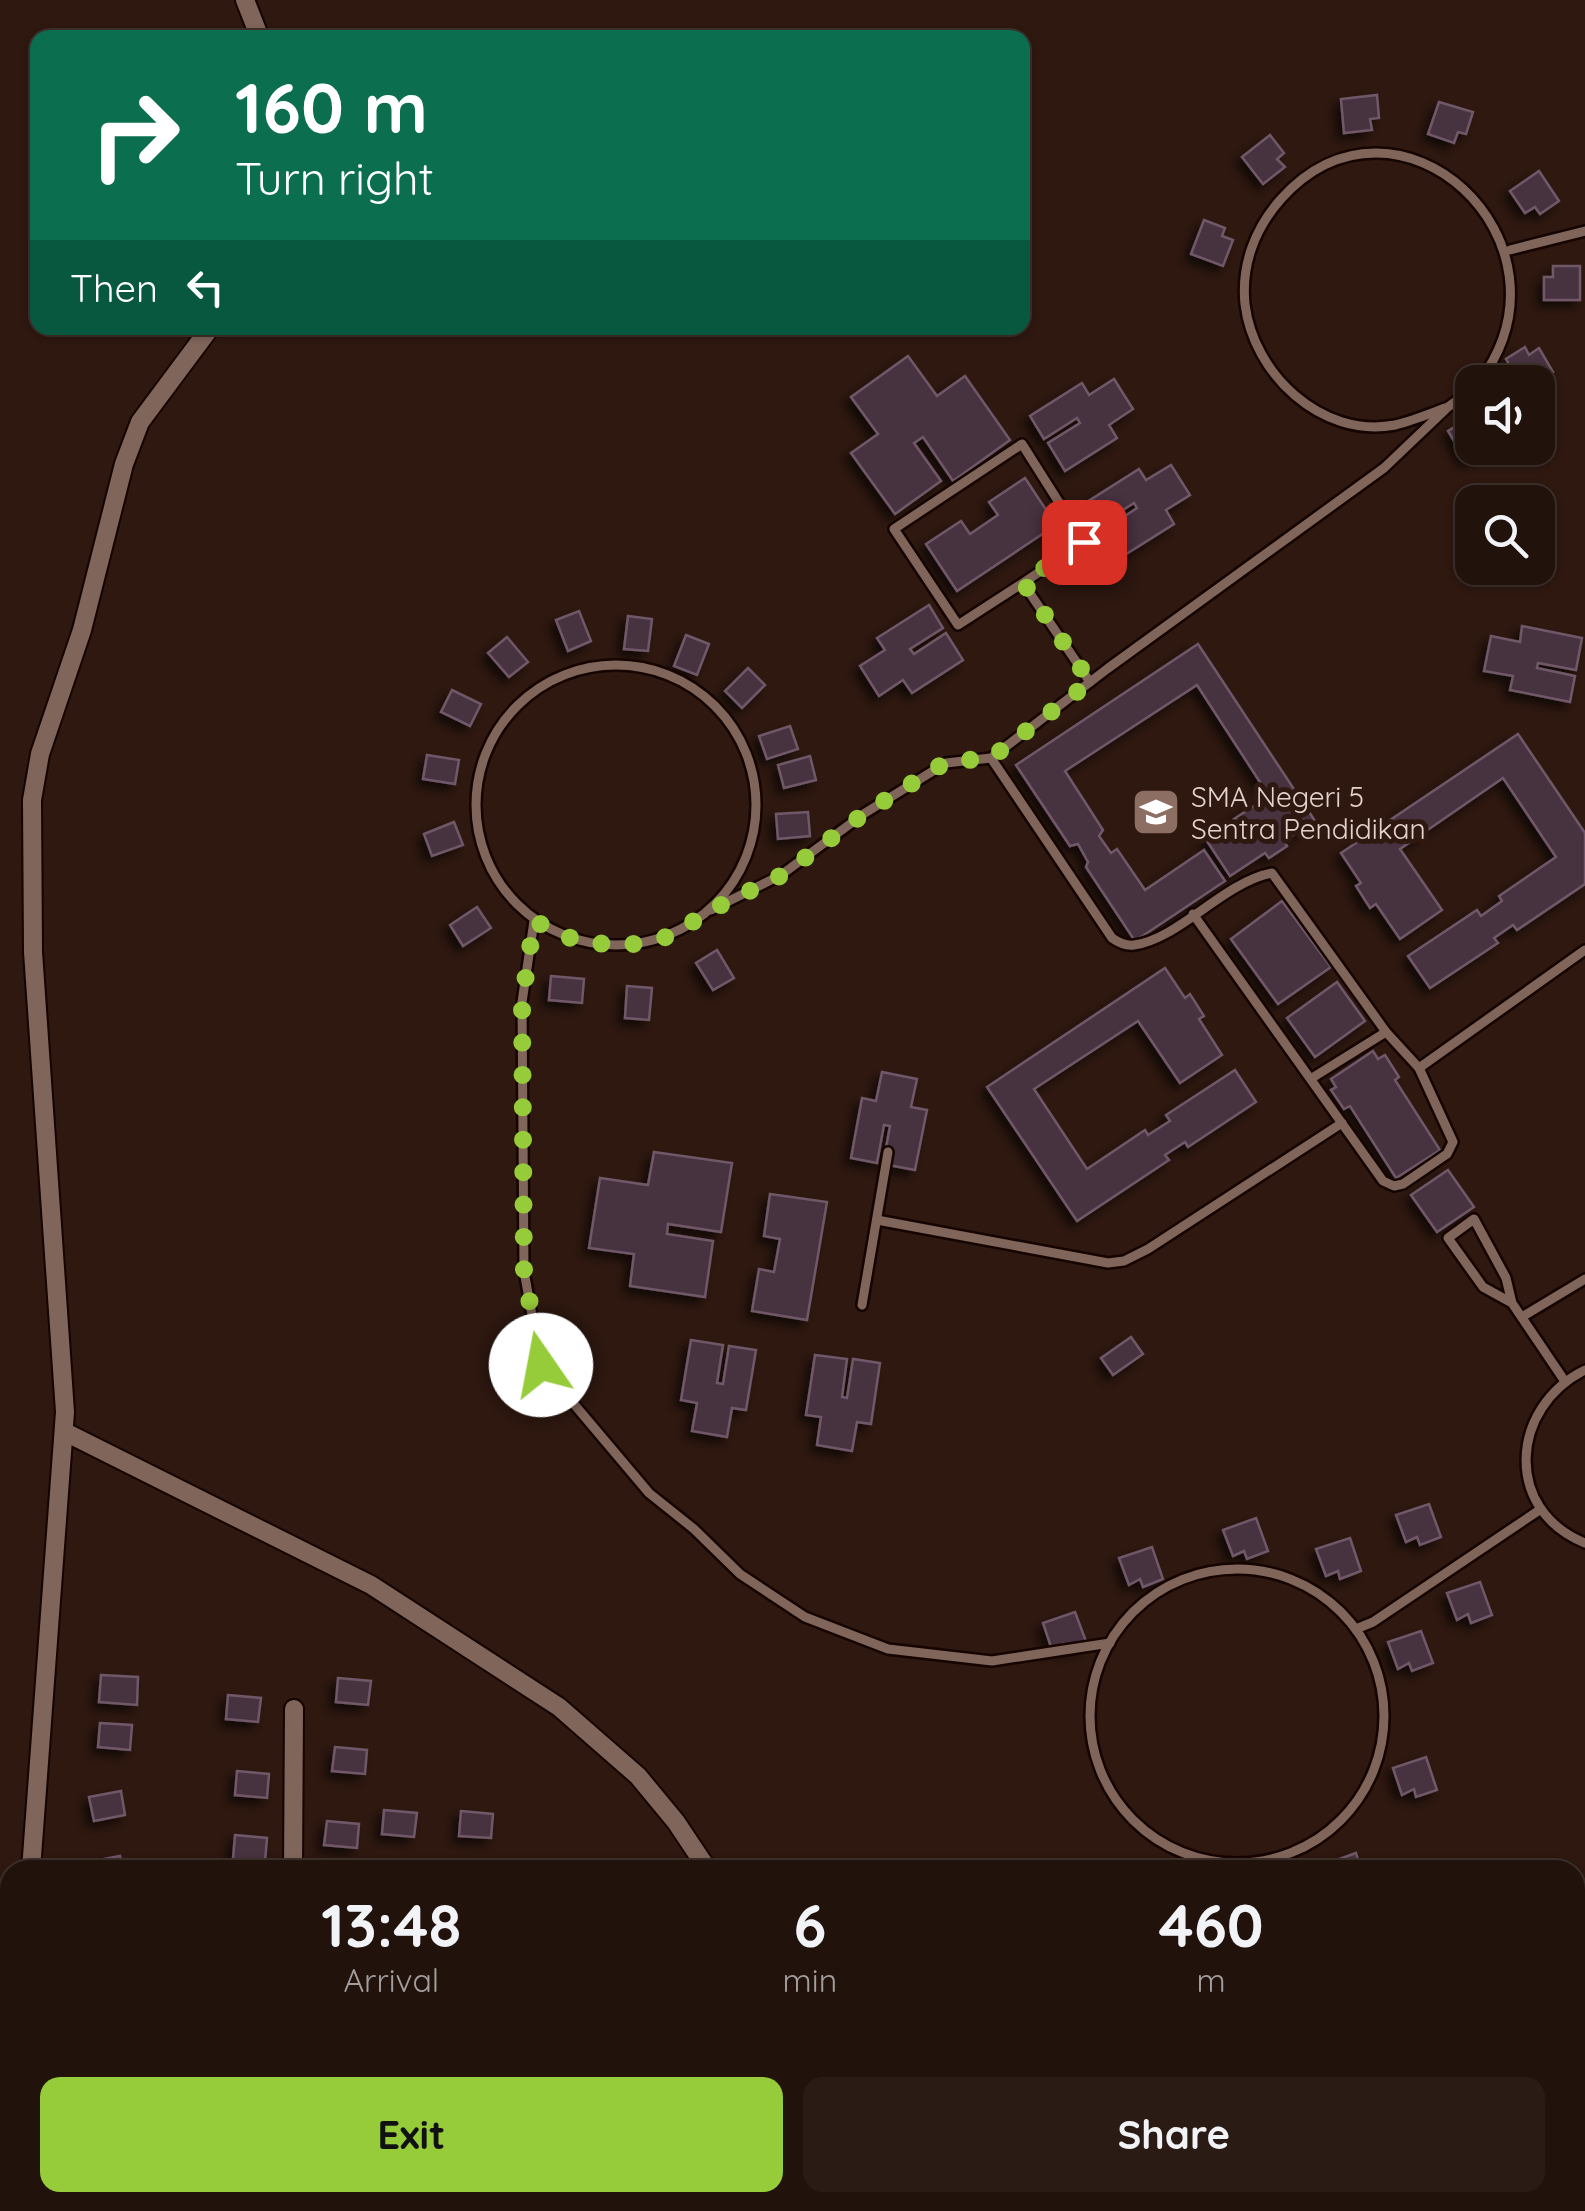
<!DOCTYPE html>
<html lang="en">
<head>
<meta charset="utf-8">
<style>
  :root { --surface:#22120c; --page:#2a1b15; --text:#f1f3f6; --muted:#a29e9d; --line:#3f322d; --accent:#96cc39 }
  body { margin:0; font-family:Quicksand,sans-serif; background:var(--page); color:var(--text); height:100vh; display:flex; flex-direction:column; font-size:38px; white-space:nowrap }
  * { box-sizing:border-box; margin:0 }
  p { font-size:32px; color:var(--muted) }
  .icon { flex:none; width:55px; height:55px; fill:none; stroke:currentColor; stroke-width:2; stroke-linecap:round; stroke-linejoin:round }
  .map { position:relative; flex:1; overflow:hidden }
  .details { position:absolute; left:0px; top:1860px; width:1585px; height:352px; display:flex; flex-direction:column; background:var(--surface); border-radius:30px 30px 0 0; box-shadow:0 2px 8px #0004,0 0 0 2px var(--line) }
  .details>* { flex:none }
  .banner { position:absolute; left:30px; top:30px; width:1000px; height:305px; border-radius:20px; box-shadow:0 2px 8px #0004,0 0 0 2px var(--line); background:#0b6e4f; color:#fff; overflow:hidden }
  .buttons { position:absolute; left:1455px; top:365px; display:grid; gap:20px }
  .buttons a { display:grid; place-items:center; width:100px; height:100px; border-radius:20px; background:var(--surface); box-shadow:0 2px 8px #0004,0 0 0 2px var(--line); font-size:50px }
  .pin { position:absolute; display:grid; place-items:center; width:85px; height:85px; color:#fff; margin:-42px; border-radius:20px; box-shadow:0 5px 15px #0006 }
  .me { position:absolute; width:110px; margin:-55px; rotate:348deg; stroke-linejoin:round; filter:drop-shadow(0 0 8px #0008) }
  .turn { display:flex; align-items:center; gap:35px; height:210px; padding:0 40px; font-size:45px }
  .turn .icon { width:130px; height:130px; stroke-width:2.5 }
  .turn b { display:block; font-size:70px; line-height:85px }
  .then { display:flex; align-items:center; height:95px; padding:0 40px; background:#0003; gap:20px; font-size:38px }
  .eta { display:flex; justify-content:space-evenly; align-items:center; height:170px; text-align:center }
  .eta b { font-size:60px; font-weight:700; line-height:70px }
  .button { display:flex; gap:20px; margin-top:auto; padding:20px 40px }
  .button a { flex:1; height:115px; border-radius:20px; background:var(--accent); color:#111; font-size:40px; font-weight:700; line-height:115px; text-align:center }
  .button a+a { background:var(--page); color:var(--text) }
  .map>svg:first-child { display:block }
</style>
</head>
<body>
<div class="map">
<svg width="1585" height="2211" viewBox="0 0 1585 2211">
  <defs>
    <filter id="shadow"><feDropShadow dx="-6" dy="6" stdDeviation="5" flood-color="#0009"/></filter>
  </defs>
  <rect width="100%" height="100%" fill="#2e1810"/>
  <g fill="#473241" stroke="#6f5868" stroke-width="2.5" filter="url(#shadow)">
    <path d="M1377,95L1379,118L1370,119L1372,130L1344,133L1341,99Z"/>
    <path d="M1439,102L1473,112L1466,134L1458,132L1454,143L1428,134Z"/>
    <path d="M1270,135L1284,153L1277,159L1285,167L1263,184L1242,157Z"/>
    <path d="M1539,171L1559,201L1540,214L1535,207L1525,213L1510,191Z"/>
    <path d="M1204,220L1225,228L1222,236L1233,240L1223,266L1191,254Z"/>
    <path d="M1553,266H1580V300H1544V277H1553Z"/>
    <path d="M1525,347L1529,355L1539,348L1553,372L1534,382H1519L1506,359Z"/>
    <path d="M908,356L937,396L965,376L1010,440L953,481L923,437L914,443L941,481L895,514L851,453L878,434L851,397Z"/>
    <path d="M1114,379L1133,409L1109,425L1117,438L1065,471L1048,443L1080,423L1077,418L1044,439L1030,416L1082,383L1089,395Z"/>
    <path d="M1468,419L1472,426V448H1490L1466,461L1448,431Z"/>
    <path d="M1171,465L1190,495L1166,510L1174,524L1123,556L1105,529L1137,508L1134,503L1101,524L1087,502L1139,469L1146,480Z"/>
    <path d="M1025,478L1056,525L957,591L926,544L961,521L970,534L998,515L989,502Z"/>
    <path d="M929,605L943,628L910,649L914,654L946,633L963,660L912,693L903,680L879,696L860,666L885,650L877,638Z"/>
    <path d="M579,611L591,641L568,651L556,620Z"/>
    <path d="M628,616L652,619L648,651L624,649Z"/>
    <path d="M1522,626L1582,638L1576,670L1538,663L1537,668L1575,676L1570,702L1510,690L1513,676L1484,671L1491,636L1520,642Z"/>
    <path d="M686,635L709,644L697,675L674,666Z"/>
    <path d="M507,637L528,662L509,677L488,653Z"/>
    <path d="M1198,644L1315,821L1284,841L1287,846L1269,858L1265,853L1230,876L1205,838L1269,796L1197,685L1065,771L1103,830L1099,836L1111,853L1117,849L1145,890L1204,850L1225,881L1135,941L1086,867L1088,862L1078,844L1070,846L1016,765Z"/>
    <path d="M748,668L765,685L742,708L725,691Z"/>
    <path d="M452,690L481,704L470,726L441,712Z"/>
    <path d="M790,726L798,749L767,759L759,736Z"/>
    <path d="M1518,734L1585,833V884L1517,930L1513,925L1494,938L1498,943L1430,988L1408,956L1477,910L1481,916L1502,901L1499,896L1556,857L1503,778L1400,849L1442,910L1400,939L1376,904L1370,908L1356,886L1361,883L1341,853Z"/>
    <path d="M427,755L459,760L455,784L423,779Z"/>
    <path d="M810,756L816,780L784,788L778,765Z"/>
    <path d="M808,812L810,836L778,839L776,814Z"/>
    <path d="M454,822L463,845L432,856L424,834Z"/>
    <path d="M1282,901L1331,967L1278,1004L1231,939Z"/>
    <path d="M477,907L491,928L463,946L450,925Z"/>
    <path d="M717,950L734,978L713,990L696,963Z"/>
    <path d="M1165,968L1185,998L1190,994L1204,1016L1199,1019L1222,1055L1180,1083L1138,1021L1034,1089L1087,1169L1145,1130L1148,1135L1170,1121L1166,1115L1235,1070L1256,1102L1188,1147L1185,1142L1165,1155L1169,1160L1077,1221L987,1087Z"/>
    <path d="M551,976L584,979L582,1003L549,1000Z"/>
    <path d="M1337,982L1365,1021L1315,1057L1287,1018Z"/>
    <path d="M627,986L652,988L649,1020L625,1018Z"/>
    <path d="M1373,1051L1378,1059L1385,1055L1399,1077L1395,1080L1440,1150L1396,1178L1350,1106L1344,1109L1331,1090L1336,1087L1331,1079Z"/>
    <path d="M882,1072L917,1079L911,1107L927,1110L915,1170L883,1164L890,1126L884,1125L877,1163L851,1158L862,1098L876,1101Z"/>
    <path d="M654,1152L732,1163L721,1232L668,1224L667,1234L713,1241L705,1297L630,1286L634,1254L589,1248L600,1178L648,1185Z"/>
    <path d="M1448,1170L1474,1207L1437,1232L1411,1195Z"/>
    <path d="M770,1194L827,1202L807,1320L752,1311L759,1269L774,1272L780,1239L764,1236Z"/>
    <path d="M1131,1337L1143,1354L1113,1375L1101,1358Z"/>
    <path d="M691,1340L723,1345L717,1383L723,1384L729,1346L756,1350L746,1410L732,1408L727,1437L692,1431L697,1403L681,1400Z"/>
    <path d="M815,1355L847,1359L842,1397L847,1398L853,1359L880,1363L871,1424L857,1422L852,1451L817,1445L821,1417L806,1415Z"/>
    <path d="M1429,1504L1441,1537L1420,1545L1417,1537L1406,1542L1396,1515Z"/>
    <path d="M1256,1518L1268,1551L1247,1559L1244,1551L1233,1556L1223,1530Z"/>
    <path d="M1350,1538L1361,1571L1340,1579L1338,1571L1326,1576L1316,1549Z"/>
    <path d="M1152,1547L1163,1579L1143,1587L1140,1579L1129,1585L1119,1558Z"/>
    <path d="M1480,1582L1492,1615L1471,1623L1468,1614L1457,1620L1447,1593Z"/>
    <path d="M1075,1612L1087,1644L1066,1652L1063,1644L1052,1650L1043,1623Z"/>
    <path d="M1421,1631L1433,1663L1412,1671L1409,1663L1398,1669L1388,1642Z"/>
    <path d="M101,1675L138,1677L137,1705L99,1702Z"/>
    <path d="M338,1678L371,1681L368,1705L336,1702Z"/>
    <path d="M228,1695L261,1698L258,1722L226,1719Z"/>
    <path d="M100,1723L132,1725L130,1750L98,1747Z"/>
    <path d="M335,1747L367,1750L365,1774L332,1771Z"/>
    <path d="M1426,1757L1437,1790L1416,1797L1414,1789L1402,1795L1393,1768Z"/>
    <path d="M237,1771L269,1774L267,1798L235,1795Z"/>
    <path d="M121,1791L125,1815L94,1821L89,1797Z"/>
    <path d="M384,1810L417,1813L414,1837L382,1834Z"/>
    <path d="M461,1811L493,1814L491,1838L459,1836Z"/>
    <path d="M327,1821L359,1824L357,1848L324,1845Z"/>
    <path d="M235,1835L267,1838L265,1862L233,1859Z"/>
    <path d="M1356,1853L1361,1870H1325L1323,1865Z"/>
    <path d="M120,1856L123,1870H89L88,1862Z"/>
    <path d="M148,2202L149,2211H116L115,2203Z"/>
    <path d="M872,2202H915L919,2208L862,2211Z"/>
  </g>
  <g fill="none" stroke-linecap="round" stroke-linejoin="round">
    <g stroke="#150400" stroke-width="14">
      <g id="service">
        <path d="M1510,250L1585,231"/>
        <path d="M1445,408C1429,414 1412,421 1395,425C1321,439 1253,373 1245,304C1241,265 1255,228 1281,199C1398,69 1585,242 1479,382"/>
        <path d="M1023,583L1084,542L1022,444L894,529L958,625L1023,583L1090,682"/>
        <circle cx="616" cy="805" r="140"/>
        <path d="M991,758L1112,938C1119,943 1125,946 1134,945C1179,939 1224,882 1272,873L1386,1032L1419,1068L1453,1142L1447,1154L1403,1184L1394,1186L1383,1181L1193,914"/>
        <path d="M711,910L781,875L865,813L946,763L991,758L1107,669L1384,468L1448,407L1472,390"/>
        <path d="M534,921L522,1002L524,1271L541,1365L649,1493L694,1529L740,1574L805,1617L888,1649L992,1661L1110,1643"/>
        <path d="M1419,1068L1585,950"/>
        <path d="M1312,1078L1386,1032"/>
        <path d="M877,1220L1108,1263L1124,1261L1148,1249L1342,1123"/>
        <path d="M1512,1303L1506,1278L1474,1219L1448,1238L1483,1287L1512,1303L1564,1380"/>
        <path d="M862,1305L888,1152"/>
        <path d="M1522,1317L1585,1279"/>
        <path d="M1585,1370C1510,1407 1503,1510 1585,1543"/>
        <circle cx="1237" cy="1716" r="147"/>
        <path d="M1356,1629L1373,1622L1541,1509"/>
      </g>
    </g>
    <g stroke="#150400" stroke-width="22">
      <g id="minor">
        <path d="M245,0L260,38"/>
        <path d="M65,1432L371,1585L559,1707L638,1776L676,1822L708,1870"/>
        <path d="M31,1870L65,1412L33,952L32,800L40,754L82,630L124,464L140,422L210,328"/>
        <path d="M293,1870L294,1709"/>
        <path d="M1575,2177L1585,2191"/>
        <path d="M318,2202L321,2211"/>
        <path d="M605,2202L610,2211"/>
        <path d="M944,2202L950,2211"/>
        <path d="M16,2211L24,2202"/>
        <path d="M1308,2211L1364,2202"/>
      </g>
    </g>
    <use href="#service" stroke="#80655a" stroke-width="9"/>
    <use href="#minor" stroke="#80655a" stroke-width="18"/>
  </g>
  <g fill="none" stroke-linecap="round" stroke-linejoin="round">
    <path stroke="#96cc39" stroke-width="18" stroke-dasharray="0 32.4" d="M541,1365L524,1271L522,1002L534,921L577,941L624,946L671,936L711,910L782,875L865,813L946,762L991,758L1090,682L1023,582L1084,542"/>
  </g>
  <defs>
    <g id="school-square" transform="scale(2.5)"><rect x="-9" y="-9" width="18" height="18" rx="4" fill="#8d6e63" stroke="#2e1810"/><path d="M0-5L7-2L0 1L-7-2ZM-4 1L0 2.5L4 1V4Q0 6-4 4Z" fill="#fff"/></g>
  </defs>
  <g fill-rule="evenodd">
    <use href="#school-square" x="1156" y="812"/>
  </g>
  <g text-anchor="middle" dominant-baseline="central" stroke-width="10" stroke-linejoin="round" paint-order="stroke">
    <g font-size="28" fill="#e3d3cd" stroke="#2e1810" text-anchor="start">
      <text x="1191" y="796">SMA Negeri 5<tspan x="1191" dy="32">Sentra Pendidikan</tspan></text>
    </g>
  </g>
</svg>
<div class="buttons">
<a><svg class="icon" aria-label="sound" viewBox="0 0 24 24"><path d="M4 9h4l5-4v14l-5-4H4zM17 9q2 3 0 6"/></svg></a>
<a><svg class="icon" aria-label="search" viewBox="0 0 24 24"><circle cx="10" cy="10" r="6"/><path d="M15 15l6 6"/></svg></a>
</div>
<div class="pin" style="left:1084px;top:542px;background:#d93025"><svg class="icon" aria-label="arrive" viewBox="0 0 24 24"><path d="M6 21V4h12l-3 4 3 4H6"/></svg></div>
<svg class="me" style="left:541px;top:1365px" viewBox="-20 -20 40 40"><circle r="19" fill="#fff"/><path d="M0-13L10 11 0 6-10 11z" fill="#96cc39"/></svg>
<div class="banner">
<div class="turn"><svg class="icon" aria-label="right" viewBox="0 0 24 24"><path d="M7 20v-9h11M14 6l5 5-5 5"/></svg><div><b>160 m</b>Turn right</div></div>
<div class="then">Then<svg class="icon" aria-label="left" viewBox="0 0 24 24"><path d="M17 20v-9H6M10 6l-5 5 5 5"/></svg></div>
</div>
<section class="details">
<div class="eta">
<div><b>13:48</b><p>Arrival</p></div>
<div><b>6</b><p>min</p></div>
<div><b>460</b><p>m</p></div>
</div>
<div class="button"><a>Exit</a><a>Share</a></div>
</section>
</div>
</body>
</html>
